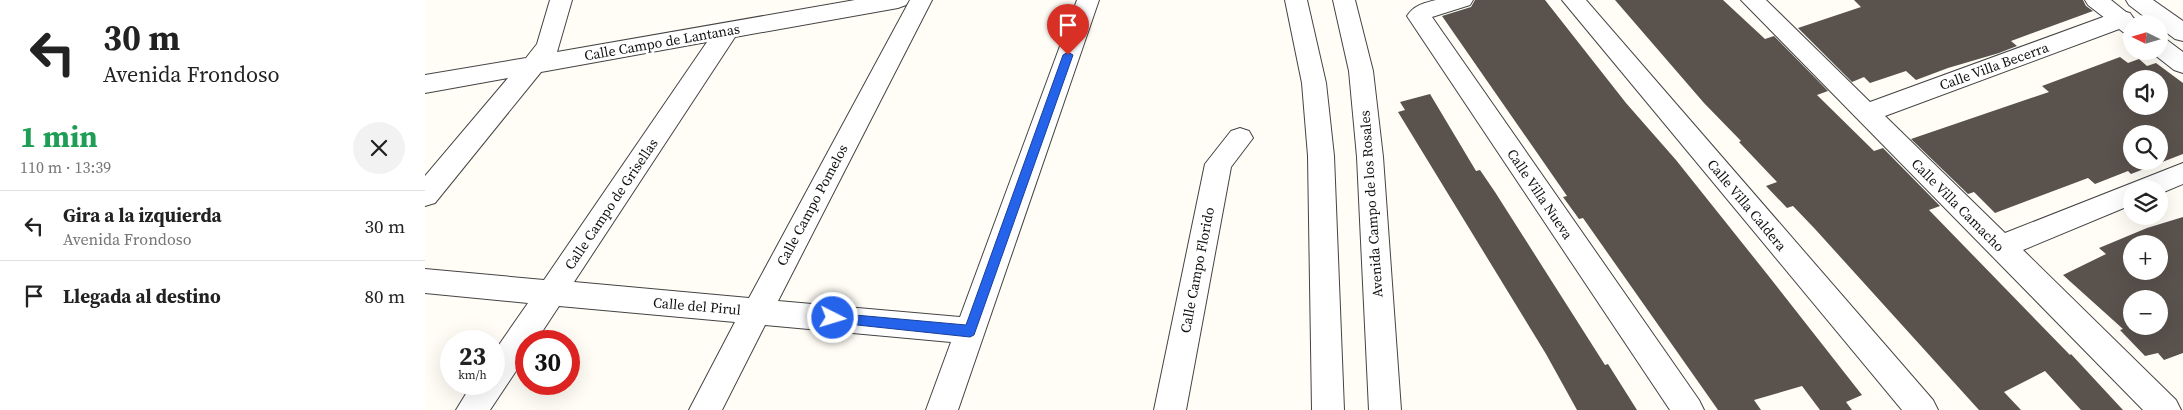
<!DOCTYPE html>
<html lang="es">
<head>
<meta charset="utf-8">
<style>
  :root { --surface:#fff; --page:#f2f2f2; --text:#222; --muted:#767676; --line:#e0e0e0 }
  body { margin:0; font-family:"Source Serif 4",serif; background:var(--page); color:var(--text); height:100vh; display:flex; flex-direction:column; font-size:19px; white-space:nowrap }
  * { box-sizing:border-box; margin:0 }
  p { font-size:16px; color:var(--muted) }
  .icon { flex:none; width:28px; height:28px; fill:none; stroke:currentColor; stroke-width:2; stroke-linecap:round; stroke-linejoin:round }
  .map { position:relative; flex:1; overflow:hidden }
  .panel { display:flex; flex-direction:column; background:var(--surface); width:425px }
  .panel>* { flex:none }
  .hud { background:#fff; color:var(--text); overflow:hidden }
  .needle { width:32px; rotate:275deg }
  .fabs { position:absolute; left:1698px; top:15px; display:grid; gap:10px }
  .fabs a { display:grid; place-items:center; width:45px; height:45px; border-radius:50%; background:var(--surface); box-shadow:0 5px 20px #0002; font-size:25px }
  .speed { position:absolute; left:15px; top:330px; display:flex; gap:10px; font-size:25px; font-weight:700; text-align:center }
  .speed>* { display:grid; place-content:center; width:65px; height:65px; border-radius:50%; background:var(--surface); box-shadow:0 5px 20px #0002; line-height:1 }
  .speed small { font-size:12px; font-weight:400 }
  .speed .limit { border:8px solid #d22; background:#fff; color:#111 }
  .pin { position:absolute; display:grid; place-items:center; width:42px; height:42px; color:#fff; margin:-51px -21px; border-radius:50% 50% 50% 0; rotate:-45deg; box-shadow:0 0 5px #0007 }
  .pin .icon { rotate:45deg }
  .me { position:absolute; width:55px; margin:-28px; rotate:95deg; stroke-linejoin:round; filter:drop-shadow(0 0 4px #0008) }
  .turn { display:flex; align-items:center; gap:18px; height:105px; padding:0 20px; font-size:22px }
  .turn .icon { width:65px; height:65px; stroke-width:2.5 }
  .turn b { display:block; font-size:35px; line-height:42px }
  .round { display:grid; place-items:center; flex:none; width:52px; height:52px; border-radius:26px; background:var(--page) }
  .summary { display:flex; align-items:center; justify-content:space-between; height:85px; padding:0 20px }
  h1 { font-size:30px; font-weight:700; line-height:38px; color:#1e9e55 }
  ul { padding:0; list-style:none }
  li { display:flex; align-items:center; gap:15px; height:70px; padding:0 20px; border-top:1px solid var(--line) }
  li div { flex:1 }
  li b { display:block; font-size:19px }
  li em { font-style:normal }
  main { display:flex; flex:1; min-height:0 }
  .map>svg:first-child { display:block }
</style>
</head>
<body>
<main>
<section class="panel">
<div class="hud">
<div class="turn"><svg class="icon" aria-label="left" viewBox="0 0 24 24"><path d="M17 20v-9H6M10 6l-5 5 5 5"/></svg><div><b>30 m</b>Avenida Frondoso</div></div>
</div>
<div class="summary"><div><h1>1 min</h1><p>110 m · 13:39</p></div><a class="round"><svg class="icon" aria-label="close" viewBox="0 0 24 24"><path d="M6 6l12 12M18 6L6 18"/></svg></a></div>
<ul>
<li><svg class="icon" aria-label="left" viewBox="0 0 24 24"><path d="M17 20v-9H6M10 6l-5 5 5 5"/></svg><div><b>Gira a la izquierda</b><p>Avenida Frondoso</p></div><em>30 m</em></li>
<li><svg class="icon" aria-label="arrive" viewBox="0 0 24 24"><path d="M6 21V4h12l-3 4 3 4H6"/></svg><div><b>Llegada al destino</b></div><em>80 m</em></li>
</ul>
</section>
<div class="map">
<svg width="1758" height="410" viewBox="0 0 1758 410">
  <rect width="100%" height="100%" fill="#fffdf5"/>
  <g fill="#5a524d" fill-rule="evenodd">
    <path d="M1050,0H1120L1201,103L1251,160L1342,274L1437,395L1421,402L1427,410H1395L1377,386L1329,400L1336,410H1293L1158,218L1154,219L1138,197L1142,196L1017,16L1046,7Z"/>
    <path d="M1190,0H1298L1340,39L1349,36L1403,91L1392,95L1449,151L1458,148L1515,206L1504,210L1645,355L1646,354L1698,410H1656L1620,371L1579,392L1596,410H1554L1390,229L1368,206L1362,208L1341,186L1352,182L1314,142L1316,141L1279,103Z"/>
    <path d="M1429,0H1658L1661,6L1668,11L1586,41L1592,46L1574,53L1523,68L1491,80L1481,71L1445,83L1439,77L1427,82L1373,28L1436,7Z"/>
    <path d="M1695,57L1703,63L1714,59L1722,66L1731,63L1758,83V154L1706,174L1703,171L1670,184L1663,178L1570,213L1549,192L1543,194L1486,139L1624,92L1617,86ZM1706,79H1734V106H1706ZM1706,134H1734V161H1706Z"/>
    <path d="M1005,94L1051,171L1055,170L1070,192L1180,365L1183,364L1212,410H1152L1121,354L973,112L980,110L975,102Z"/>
    <path d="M1758,217V353L1739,360L1733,353L1720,356L1695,330L1698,329L1638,275L1681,254L1674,248L1722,228ZM1706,244H1734V271H1706ZM1706,299H1734V326H1706Z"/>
  </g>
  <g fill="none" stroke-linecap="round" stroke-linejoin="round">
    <g stroke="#444" stroke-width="2">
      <g id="minor">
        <path d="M125,0H147L132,52L430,0H484L481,5L473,8L310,37L149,282L324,298L485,0H507L353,301L535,317L652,0H674L533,410H501L526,342L340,325L297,410H264L310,322L134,306L111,341H101V356L65,410H31L47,384H69V352L103,303L0,293V269L119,280L282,42L116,72L10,203L0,206V176L83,78L0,93V75L101,58L112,44Z"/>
        <path d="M1011,0H1048L1045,5L1007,17L1274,400L1279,410H1245L986,22L982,16C989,5 999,3 1011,0Z"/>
        <path d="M1137,0H1161L1508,400L1513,410H1477Z"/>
        <path d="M1316,0H1341L1445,102L1689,13L1697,11L1705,13L1709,19L1705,25L1460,116L1580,233L1758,163V184L1734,194V189H1706V205L1598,250L1751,400L1756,410H1718Z"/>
        <path d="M815,128L824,131L828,138L806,167L761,410H729L780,164L806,131Z"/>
      </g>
    </g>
    <g stroke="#444" stroke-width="2">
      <g id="tertiary">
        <path d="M860,0H882L901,83L909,156L919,410H887L883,156L877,83Z"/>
        <path d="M908,0H930L948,71L958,157L976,410H944L932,157L924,71Z"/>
        <path d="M1660,0H1686L1716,24H1706V34L1698,32L1663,5Z"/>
        <path d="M1701,0H1728L1758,21V41L1750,39L1734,27V24H1729L1704,5Z"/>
        <path d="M1734,38L1742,40L1758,52V73L1749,70L1726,52L1734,51Z"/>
      </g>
    </g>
    <use href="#minor" fill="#fff" fill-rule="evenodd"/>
    <use href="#tertiary" fill="#fff" fill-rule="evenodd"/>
  </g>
  <path fill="#2563eb" stroke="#184099" d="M643,52L648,55L549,335L545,337L404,322L402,318L404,315L408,313L541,325L638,55Z"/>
  <g text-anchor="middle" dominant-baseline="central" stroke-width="5" stroke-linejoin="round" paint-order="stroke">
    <g font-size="14" fill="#111" stroke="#fff">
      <text transform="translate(237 42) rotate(-10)">Calle Campo de Lantanas</text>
      <text transform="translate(1569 66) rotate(-20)">Calle Villa Becerra</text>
      <text transform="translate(1115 194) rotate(56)">Calle Villa Nueva</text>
      <text transform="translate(186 204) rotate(-56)">Calle Campo de Grisellas</text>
      <text transform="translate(946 204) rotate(-94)">Avenida Campo de los Rosales</text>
      <text transform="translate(387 205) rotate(-62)">Calle Campo Pomelos</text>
      <text transform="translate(1322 205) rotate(50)">Calle Villa Caldera</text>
      <text transform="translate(1533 205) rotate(45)">Calle Villa Camacho</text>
      <text transform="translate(772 270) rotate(-79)">Calle Campo Florido</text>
      <text transform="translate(272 306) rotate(5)">Calle del Pirul</text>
    </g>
  </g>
</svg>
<div class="fabs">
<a><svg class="needle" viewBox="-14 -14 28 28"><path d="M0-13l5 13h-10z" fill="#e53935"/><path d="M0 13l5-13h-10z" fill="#767676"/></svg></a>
<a><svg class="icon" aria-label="sound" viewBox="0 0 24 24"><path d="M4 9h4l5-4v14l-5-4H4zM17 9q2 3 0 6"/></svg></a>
<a><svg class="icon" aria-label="search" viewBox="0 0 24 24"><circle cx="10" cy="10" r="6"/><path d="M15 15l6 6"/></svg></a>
<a><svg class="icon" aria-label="layers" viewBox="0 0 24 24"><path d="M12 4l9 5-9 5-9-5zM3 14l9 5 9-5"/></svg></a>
<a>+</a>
<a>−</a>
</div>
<div class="speed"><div>23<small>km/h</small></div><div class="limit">30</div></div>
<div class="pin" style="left:643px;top:55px;background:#d93025"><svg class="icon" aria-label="arrive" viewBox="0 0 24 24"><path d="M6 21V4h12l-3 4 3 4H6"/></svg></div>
<svg class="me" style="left:408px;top:318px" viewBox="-20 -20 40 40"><circle r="17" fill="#2563eb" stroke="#fff" stroke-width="3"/><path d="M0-11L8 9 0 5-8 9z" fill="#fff"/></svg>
</div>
</main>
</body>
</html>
